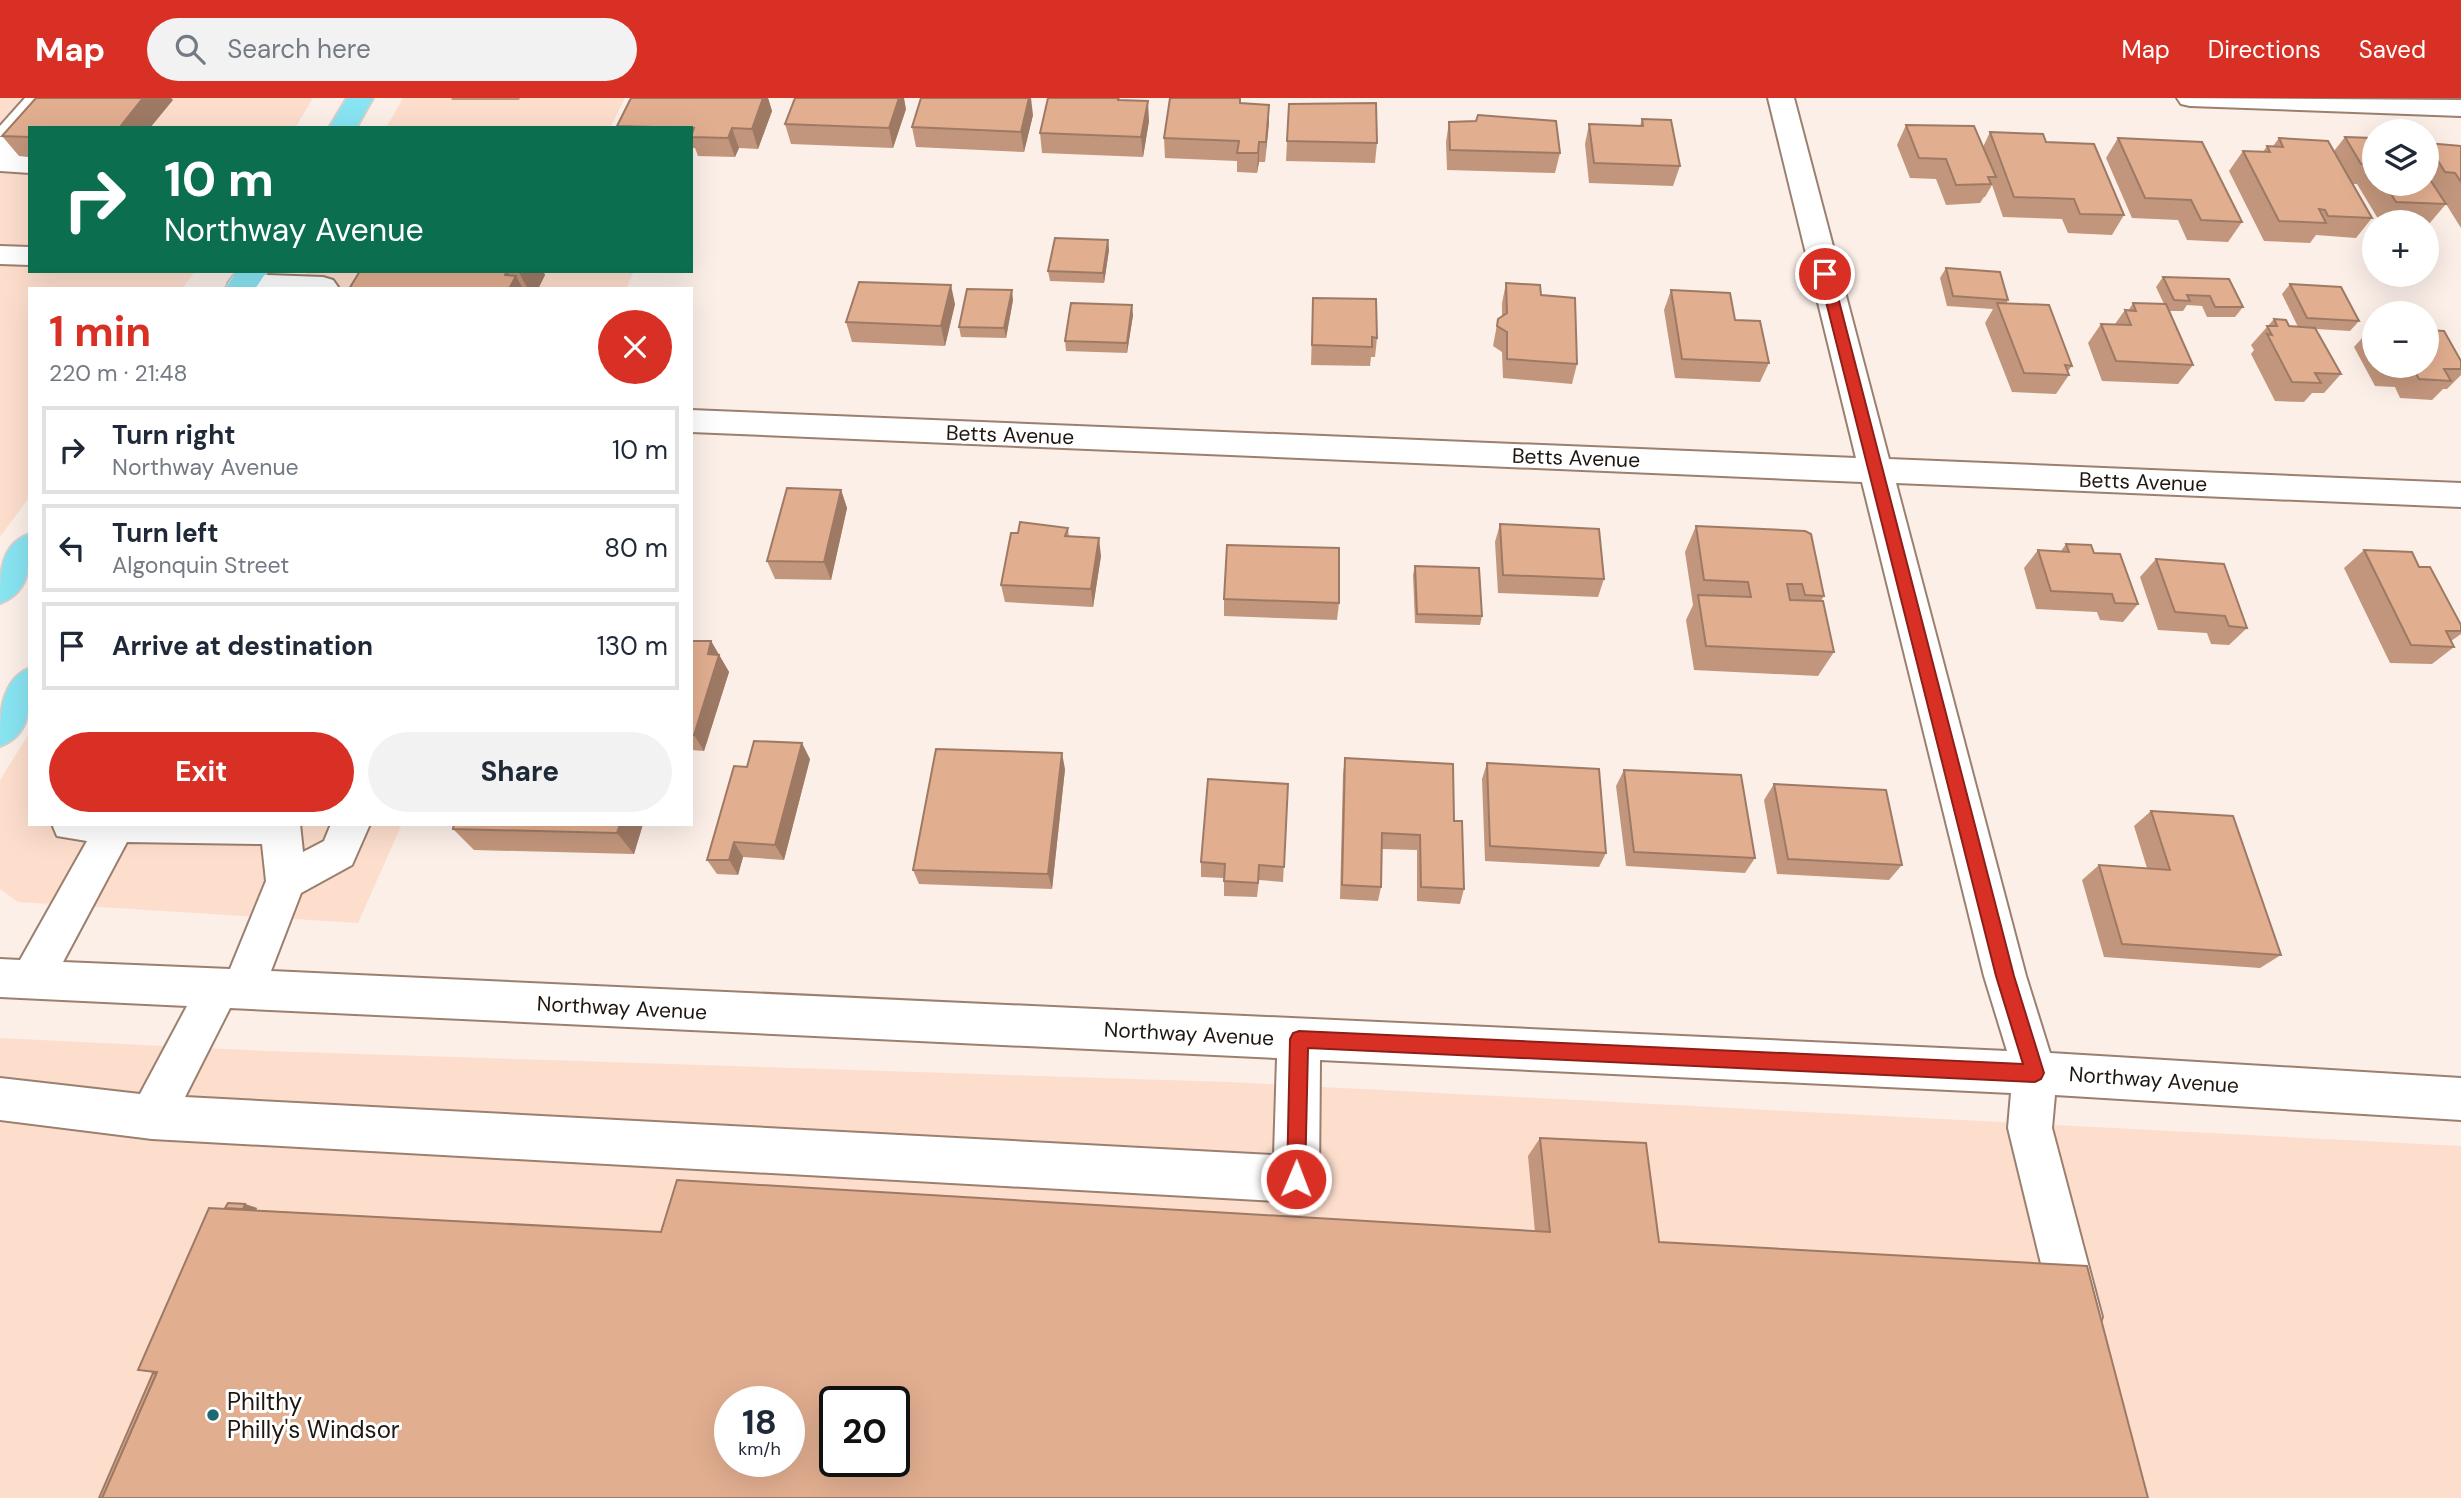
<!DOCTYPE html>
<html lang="en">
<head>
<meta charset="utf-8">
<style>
  :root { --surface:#fff; --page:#f2f2f3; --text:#1f2937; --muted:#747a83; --line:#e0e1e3; --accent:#d93025 }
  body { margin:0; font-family:"DM Sans",sans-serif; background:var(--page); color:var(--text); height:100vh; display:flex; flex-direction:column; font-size:26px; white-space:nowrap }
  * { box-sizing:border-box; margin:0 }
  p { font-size:23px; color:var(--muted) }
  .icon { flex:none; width:38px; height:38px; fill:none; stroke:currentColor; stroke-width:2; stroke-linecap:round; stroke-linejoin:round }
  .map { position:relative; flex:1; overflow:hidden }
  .details { position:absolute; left:28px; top:189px; width:665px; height:539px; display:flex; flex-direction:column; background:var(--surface); border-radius:0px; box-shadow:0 7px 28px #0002 }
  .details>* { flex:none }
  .banner { position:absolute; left:28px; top:28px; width:665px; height:147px; border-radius:0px; box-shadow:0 7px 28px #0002; background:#0b6e4f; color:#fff; overflow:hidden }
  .buttons { position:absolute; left:2362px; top:21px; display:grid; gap:14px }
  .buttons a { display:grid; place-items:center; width:77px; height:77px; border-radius:50%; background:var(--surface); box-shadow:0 7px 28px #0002; font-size:35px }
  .speed { position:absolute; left:714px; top:1288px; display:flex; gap:14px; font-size:35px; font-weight:700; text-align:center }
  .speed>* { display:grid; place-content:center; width:91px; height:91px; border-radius:50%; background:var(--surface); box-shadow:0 7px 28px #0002; line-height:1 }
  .speed small { font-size:18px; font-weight:400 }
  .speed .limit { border:4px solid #111; border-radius:10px; background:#fff; color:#111 }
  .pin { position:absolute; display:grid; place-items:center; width:60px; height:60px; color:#fff; margin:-30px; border:4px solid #fff; border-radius:50%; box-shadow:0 2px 7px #0007 }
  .me { position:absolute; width:77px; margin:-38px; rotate:1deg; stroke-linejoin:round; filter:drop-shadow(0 0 5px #0008) }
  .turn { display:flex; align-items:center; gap:24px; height:147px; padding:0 21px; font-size:32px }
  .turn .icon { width:91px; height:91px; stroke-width:2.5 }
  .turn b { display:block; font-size:49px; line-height:60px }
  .round { display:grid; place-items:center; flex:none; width:74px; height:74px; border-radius:37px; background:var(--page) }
  .overview { display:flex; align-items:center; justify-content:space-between; height:119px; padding:0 21px }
  h1 { font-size:42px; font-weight:700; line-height:52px; color:var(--accent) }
  .action { display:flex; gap:14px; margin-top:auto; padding:14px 21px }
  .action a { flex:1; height:80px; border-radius:42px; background:var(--accent); color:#fff; font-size:28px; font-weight:700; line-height:80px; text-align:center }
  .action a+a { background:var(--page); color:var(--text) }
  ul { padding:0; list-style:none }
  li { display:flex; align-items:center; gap:21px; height:88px; margin:0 14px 10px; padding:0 7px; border:4px solid var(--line); border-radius:0px }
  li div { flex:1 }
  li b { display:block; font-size:26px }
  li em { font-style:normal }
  header { display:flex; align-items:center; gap:42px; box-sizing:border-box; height:98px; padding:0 35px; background:var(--accent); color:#fff }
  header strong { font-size:33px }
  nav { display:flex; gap:38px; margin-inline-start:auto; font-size:24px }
  .search { width:490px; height:63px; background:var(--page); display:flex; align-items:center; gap:18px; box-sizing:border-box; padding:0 24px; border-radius:38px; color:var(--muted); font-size:26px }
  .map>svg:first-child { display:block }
</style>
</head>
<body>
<header>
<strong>Map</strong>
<div class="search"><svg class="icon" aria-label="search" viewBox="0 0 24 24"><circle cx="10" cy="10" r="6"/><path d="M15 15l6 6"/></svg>Search here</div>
<nav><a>Map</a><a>Directions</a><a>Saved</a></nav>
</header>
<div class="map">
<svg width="2461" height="1400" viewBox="0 0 2461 1400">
  <rect width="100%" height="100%" fill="#fbefe8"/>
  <g fill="#fddecd" fill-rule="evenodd">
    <path d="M0,0H313L295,30H30V173H195L182,191H30V398L0,439Z"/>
    <path d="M403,0H625L610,30H386Z"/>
    <path d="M308,173H634L626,191H298Z"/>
    <path d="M30,634V726H402L358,825L18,804L0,791V682Z"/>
    <path d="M0,940L266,953L1229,984L2461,1048V1400H0ZM730,1304H789V1363H730ZM835,1304H894V1363H835Z"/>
  </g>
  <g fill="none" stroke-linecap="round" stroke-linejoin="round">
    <g stroke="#9b7f6f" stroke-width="4">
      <g id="minor">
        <path d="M25,0H53L21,37L19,58L30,59V75L0,73V28Z"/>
        <path d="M1768,0H1794L1889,361L2461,385V409L1896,385L2026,878L2050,955L2461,980V1022L2055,997L2052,1030L2102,1219L2095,1236L2078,1243L2061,1236L2054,1219L2008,1030L2011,995L1320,962L1319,1081L1312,1097L1296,1104L152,1041L0,1022V980L140,996L187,908L0,899V861L20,862L87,743L57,738L52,726H300L303,754L324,743L331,726H370L352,767L301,795L271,873L2007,953L1984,878L1862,384L691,334V312L1856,360ZM127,744L262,746L266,783L230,871L63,864ZM230,910L1277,960L1274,1057L185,999Z"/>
        <path d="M2177,0L2461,2V18L2190,8L2181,6Z"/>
        <path d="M0,148L30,149V167L0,166Z"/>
        <path d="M243,176L323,179L333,182L338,189L231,191L228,186L233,179Z"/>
      </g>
    </g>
    <g stroke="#d2d0cf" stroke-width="4">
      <g id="major">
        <path d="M347,0H373L356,30H329Z"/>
        <path d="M237,173H267L255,191H225Z"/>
        <path d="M30,436C30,464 31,494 0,505C0,477 0,446 30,436Z"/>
        <path d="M30,570C30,600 34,636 0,648C0,618 0,582 30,570Z"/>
      </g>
    </g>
    <use href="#minor" fill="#fff" fill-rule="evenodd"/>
    <use href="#major" fill="#88e4f1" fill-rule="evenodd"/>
  </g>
  <g fill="#c2967c">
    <path d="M36,0H171L173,2L30,30V58H19L2,38Z"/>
    <path d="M451,0H520L519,2H452Z"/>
    <path d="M631,0H768L772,13L758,51L739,50L735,59L698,58L695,50H691V30H618L617,28Z"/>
    <path d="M1120,0V2L1149,23L1143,59L1042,55L1040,35Z"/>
    <path d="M1241,5L1269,7L1265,64H1259L1257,75L1237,74V63L1165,60L1164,40Z"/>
    <path d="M1289,6L1377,45L1375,65L1286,63Z"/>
    <path d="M906,11L893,50L791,46L785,26Z"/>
    <path d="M1033,17L1024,54L916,49L912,29Z"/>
    <path d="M1642,21L1680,68L1673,88L1589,85L1585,46L1589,26L1640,28Z"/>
    <path d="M1449,24L1560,55L1555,75L1447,72L1446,44Z"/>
    <path d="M1906,27L1983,49L1990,34L2046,44L2124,117L2112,137L2068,135L2062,121L2003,119L1992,87L1985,99H1984L1980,105L1946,107L1936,81L1910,80L1897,47Z"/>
    <path d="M2345,39L2375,42V86H2427V45L2461,48V130L2446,106L2429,126H2427V124H2380L2357,86H2353L2372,120L2356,140L2316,137L2310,145L2264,143L2229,73L2243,53L2263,54L2267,48H2273L2279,40L2334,53Z"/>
    <path d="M2118,40L2242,124L2228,144L2187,142L2178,122L2132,120L2106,60Z"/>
    <path d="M1108,142L1109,152L1104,185L1050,183L1048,173Z"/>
    <path d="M1946,170L2008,202L2006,206L2072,268L2068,273L2069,277L2056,296L2012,294L1985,225L1993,211L1947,208L1940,180Z"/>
    <path d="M360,173H543L545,177L538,191H349Z"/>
    <path d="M2163,179L2243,209L2235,219H2207L2202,208L2187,207L2183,213H2169L2193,267L2178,286L2102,283L2088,245L2101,226H2115L2125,212L2128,213L2133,205L2164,206L2156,189Z"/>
    <path d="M1506,185L1541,197L1577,266L1572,286L1503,280L1502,254L1493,248L1498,221L1502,218V205Z"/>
    <path d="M2290,186L2359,223L2350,233L2316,231L2341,276L2324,295H2312L2304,304L2275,303L2251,256L2254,252L2251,247L2274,221L2289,228L2298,229L2282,196Z"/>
    <path d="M1671,192L1769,265L1760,284L1675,280L1664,212Z"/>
    <path d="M1313,200L1377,240L1375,259H1371L1370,268L1311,267Z"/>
    <path d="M1013,202L1006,240L961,239L959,229Z"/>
    <path d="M955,206L945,248L852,244L846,224Z"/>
    <path d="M1133,217L1127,255L1066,253L1065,243Z"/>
    <path d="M2372,229H2375V268H2427L2461,263V277L2447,291H2443L2432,302L2400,300L2395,289L2375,288L2354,249Z"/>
    <path d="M841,392L847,410L831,482L775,481L767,463Z"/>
    <path d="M1500,426L1604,481L1598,499L1498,495L1495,444Z"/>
    <path d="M1696,428L1824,498L1821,503L1834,554L1818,578L1694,572L1686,522L1693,507L1685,454Z"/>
    <path d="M1068,430L1069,439L1101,458L1093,509L1005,504L1001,487L1018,435Z"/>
    <path d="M2066,446L2094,455L2138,506L2123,524L2100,522L2097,514L2036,511L2024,470L2038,452L2061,453Z"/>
    <path d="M2364,452L2419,469L2461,527V536L2451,543L2454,549L2432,566L2390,565L2344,470Z"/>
    <path d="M2156,461L2247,530L2229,547L2211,546L2207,535L2158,532L2140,479Z"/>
    <path d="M1415,468L1482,518L1480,527L1415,525L1413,477Z"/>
    <path d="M1224,501L1339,505L1337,522L1224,518Z"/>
    <path d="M691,543H711L729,574L704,653L691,652Z"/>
    <path d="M1345,660L1454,723L1464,791L1460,806L1417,803V752L1382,751L1381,789L1378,803L1340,801L1343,676Z"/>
    <path d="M810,661L784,762L743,759L738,777L717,776L707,762L747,669Z"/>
    <path d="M1487,665L1606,755L1599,769L1485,763L1482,681Z"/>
    <path d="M1065,671L1052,791L919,786L913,772Z"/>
    <path d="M1624,672L1755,760L1745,775L1626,768L1616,688Z"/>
    <path d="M1288,686L1283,784L1259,782L1257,799L1224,798V780L1201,779V764Z"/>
    <path d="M1774,686L1902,767L1889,782L1777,776L1764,702Z"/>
    <path d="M2151,713L2281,857L2260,870L2104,859L2082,782L2099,767L2147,770L2134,728Z"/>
    <path d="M454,726H643L634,756L474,752L453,731Z"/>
    <path d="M1540,1040L1659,1144L2148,1400L153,1275L138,1272L225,1110L245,1106L257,1110L256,1112L661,1134H1535L1528,1058Z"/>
  </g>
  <g fill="#9e7a65">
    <path d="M143,0H171L173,2L150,30H119Z"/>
    <path d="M763,0H768L772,13L758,51L752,31Z"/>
    <path d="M899,0H904L906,11L893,50L889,30Z"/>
    <path d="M1029,0H1031L1033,17L1024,54L1021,34Z"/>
    <path d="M1148,3L1149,23L1143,59L1141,39Z"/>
    <path d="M1269,7V26L1265,64L1266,44Z"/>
    <path d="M732,30L739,50L735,59L728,40Z"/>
    <path d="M1259,44V64L1257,75L1258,55Z"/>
    <path d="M1108,142L1109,152L1104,185L1103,175Z"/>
    <path d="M507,173L513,183L516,178L523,191H509L505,177Z"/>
    <path d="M518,173H543L545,177L538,191H528Z"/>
    <path d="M951,187L955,206L945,248L941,228Z"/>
    <path d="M1012,192L1013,202L1006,240L1004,230Z"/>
    <path d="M1132,207L1133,217L1127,255V245Z"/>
    <path d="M841,392L847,410L831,482L824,464Z"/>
    <path d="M1099,440L1101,458L1093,509L1091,491Z"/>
    <path d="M711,543L729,574L704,653L694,637L708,556Z"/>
    <path d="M802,645L810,661L784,762L775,747Z"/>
    <path d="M1062,655L1065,671L1052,791L1048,776Z"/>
    <path d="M620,726H643L634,756L617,735Z"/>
    <path d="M734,744L743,759L738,777L729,762Z"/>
    <path d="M245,1106L257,1110L185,1281Z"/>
  </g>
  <g fill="#e2ae90" stroke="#9e7a65" stroke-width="2" fill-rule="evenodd">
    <path d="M36,0H143L119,30H30V39L2,38Z"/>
    <path d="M631,0H763L752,31L732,30L728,40L691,39L694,30H691L617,28Z"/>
    <path d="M795,0H899L889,30L785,26Z"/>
    <path d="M921,0H1029L1021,34L912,29Z"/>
    <path d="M1048,0H1118V2L1148,3L1141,39L1040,35Z"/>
    <path d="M1170,0H1240V5L1269,7L1266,44H1259L1258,55H1237L1239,43L1164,40Z"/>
    <path d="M1376,5L1377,45L1287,43L1289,6Z"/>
    <path d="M1478,17L1556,23L1560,55L1450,52L1449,24L1476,23Z"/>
    <path d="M1642,21L1671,22L1680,68L1594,65L1589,26L1643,28Z"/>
    <path d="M1906,27L1974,28L1996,79H1988L1991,86L1956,87L1946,61L1919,60Z"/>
    <path d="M1990,34L2043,36L2046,44L2094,46L2124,117L2080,116L2074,101L2014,99Z"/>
    <path d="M2345,39L2373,40L2375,42V69L2373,66H2361Z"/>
    <path d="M2118,40L2202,44L2242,124L2201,122L2191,102L2145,100Z"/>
    <path d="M2279,40L2328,43L2372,120L2328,118L2325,112L2319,111L2326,125L2279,123L2243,53L2270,54L2267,48L2283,49Z"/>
    <path d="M2427,45L2461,48V84L2455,75L2445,74Z"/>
    <path d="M2427,77L2446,106L2396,104L2385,86H2427Z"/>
    <path d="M1055,140L1108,142L1103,175L1048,173Z"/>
    <path d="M1946,170L2000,174L2008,202L1953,198Z"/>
    <path d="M360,173H507L505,177L516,178L509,191H349Z"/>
    <path d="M2163,179L2229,181L2243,209H2215L2210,198L2187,197L2190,203L2174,202Z"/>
    <path d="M859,184L951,187L941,228L846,224Z"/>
    <path d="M1506,185L1540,187L1541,197L1575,200L1577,266L1507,261V234L1497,228L1498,221L1507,215Z"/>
    <path d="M2290,186L2341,189L2359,223L2307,220Z"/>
    <path d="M967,191L1012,192L1004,230L959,229Z"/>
    <path d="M1671,192L1730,195L1735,222L1760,223L1769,265L1682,261Z"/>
    <path d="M1313,200L1376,201L1377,240L1372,239V249L1312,247Z"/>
    <path d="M1071,205L1132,207L1127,245L1065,243Z"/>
    <path d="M1997,205L2049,207L2072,268L2065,267L2069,277L2024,275Z"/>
    <path d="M2133,205L2166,206L2193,267L2116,263L2101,226L2131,227L2125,212L2136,213Z"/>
    <path d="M2274,221L2286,222L2289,228L2315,230L2341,276L2315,275L2321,285L2292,284L2267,236L2272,237L2267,228H2277Z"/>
    <path d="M2427,232L2444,233L2461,263V271H2444L2451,283L2419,281L2413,270L2393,269L2392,268H2427Z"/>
    <path d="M787,390L841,392L824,464L767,463Z"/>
    <path d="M1020,424L1068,430L1065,438L1099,440L1091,491L1001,487L1011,435H1018Z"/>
    <path d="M1500,426L1599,431L1604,481L1503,477Z"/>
    <path d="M1696,428L1805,433L1811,436L1824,498L1805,497L1802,486H1787L1790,502L1823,503L1834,554L1706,548L1698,497L1751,499L1748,484L1704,482Z"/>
    <path d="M2066,446L2091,447L2094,455L2120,456L2138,506L2115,505L2112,496L2051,493L2038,452L2069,454Z"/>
    <path d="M1227,447L1339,450V505L1224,501Z"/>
    <path d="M2364,452L2412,454L2419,469H2430L2461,527V533H2446L2454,549L2411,547Z"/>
    <path d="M2156,461L2224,466L2247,530L2229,528L2225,518L2175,514Z"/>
    <path d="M1415,468L1479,470L1482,518L1417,516Z"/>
    <path d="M691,543H711L708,556L719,557L694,637H691Z"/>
    <path d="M754,643L802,645L775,747L734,744L729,762H707L734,668L747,669Z"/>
    <path d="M936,651L1062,655L1048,776L913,772Z"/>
    <path d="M1345,660L1453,666L1454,723H1462L1464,791L1421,789L1420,737L1382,735L1381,789L1342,787Z"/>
    <path d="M1487,665L1599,671L1606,755L1490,748Z"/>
    <path d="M1624,672L1741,677L1755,760L1634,754Z"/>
    <path d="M1208,681L1288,686L1284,769L1259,767L1258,785L1224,783L1225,766L1201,764Z"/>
    <path d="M1774,686L1886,692L1902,767L1788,761Z"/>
    <path d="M2151,713L2233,718L2281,857L2122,846L2099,767L2170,772Z"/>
    <path d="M454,726H620L617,735L453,731Z"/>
    <path d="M1540,1040L1646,1045L1659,1144L2087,1168L2148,1400H102L157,1274L138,1272L209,1110L661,1134L677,1082L1550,1134ZM730,1304H789V1363H730ZM835,1304H894V1363H835Z"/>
    <path d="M228,1105L245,1106L243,1111L225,1110Z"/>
    <path d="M153,1275L156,1276L102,1400H99Z"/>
  </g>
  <path fill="#d93025" stroke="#8d1f18" stroke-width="2" d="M1825,172L1832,176L2014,878L2044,975L2041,981L2035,984L1308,950L1305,1081L1303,1088L1296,1091L1289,1088L1287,1081L1290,941L1293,935L1299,933L2023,966L1996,878L1819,176Z"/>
  <circle fill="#1e6873" stroke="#fff" stroke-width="2.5" cx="213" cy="1317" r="7"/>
  <g text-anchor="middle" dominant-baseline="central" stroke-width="6" stroke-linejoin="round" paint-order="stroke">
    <g font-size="21" fill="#201610" stroke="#fff">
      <text transform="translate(1010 337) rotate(2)">Betts Avenue</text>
      <text transform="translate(1576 360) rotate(2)">Betts Avenue</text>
      <text transform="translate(2143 384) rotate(2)">Betts Avenue</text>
      <text transform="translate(622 910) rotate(3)">Northway Avenue</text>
      <text transform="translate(1189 936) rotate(3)">Northway Avenue</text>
      <text transform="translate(2154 982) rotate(4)">Northway Avenue</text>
    </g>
    <g font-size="24" fill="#201610" stroke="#fff" text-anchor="start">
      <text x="227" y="1303">Philthy<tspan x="227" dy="28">Philly's Windsor</tspan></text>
    </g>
  </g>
</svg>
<div class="buttons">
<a><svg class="icon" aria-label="layers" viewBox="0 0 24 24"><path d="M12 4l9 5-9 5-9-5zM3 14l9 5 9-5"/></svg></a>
<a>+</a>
<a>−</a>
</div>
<div class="speed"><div>18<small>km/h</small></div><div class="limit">20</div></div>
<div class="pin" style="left:1825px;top:176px;background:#d93025"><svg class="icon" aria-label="arrive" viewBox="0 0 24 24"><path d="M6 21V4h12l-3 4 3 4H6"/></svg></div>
<svg class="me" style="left:1296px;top:1081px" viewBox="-20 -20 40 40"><circle r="17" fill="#d93025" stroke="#fff" stroke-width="3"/><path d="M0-11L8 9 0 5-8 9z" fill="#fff"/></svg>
<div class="banner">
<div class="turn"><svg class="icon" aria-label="right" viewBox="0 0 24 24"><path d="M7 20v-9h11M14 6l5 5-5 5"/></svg><div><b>10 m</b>Northway Avenue</div></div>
</div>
<section class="details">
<div class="overview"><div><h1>1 min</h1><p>220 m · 21:48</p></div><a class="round" style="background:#d93025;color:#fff"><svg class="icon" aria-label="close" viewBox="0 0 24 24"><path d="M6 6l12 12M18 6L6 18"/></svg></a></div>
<ul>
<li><svg class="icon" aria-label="right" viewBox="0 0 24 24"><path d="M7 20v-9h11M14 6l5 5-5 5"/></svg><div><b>Turn right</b><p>Northway Avenue</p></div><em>10 m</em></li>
<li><svg class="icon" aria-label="left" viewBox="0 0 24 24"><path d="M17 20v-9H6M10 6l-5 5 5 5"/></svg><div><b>Turn left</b><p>Algonquin Street</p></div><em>80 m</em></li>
<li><svg class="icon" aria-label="arrive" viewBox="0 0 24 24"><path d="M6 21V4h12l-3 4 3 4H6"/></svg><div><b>Arrive at destination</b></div><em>130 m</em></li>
</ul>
<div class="action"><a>Exit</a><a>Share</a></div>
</section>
</div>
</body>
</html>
